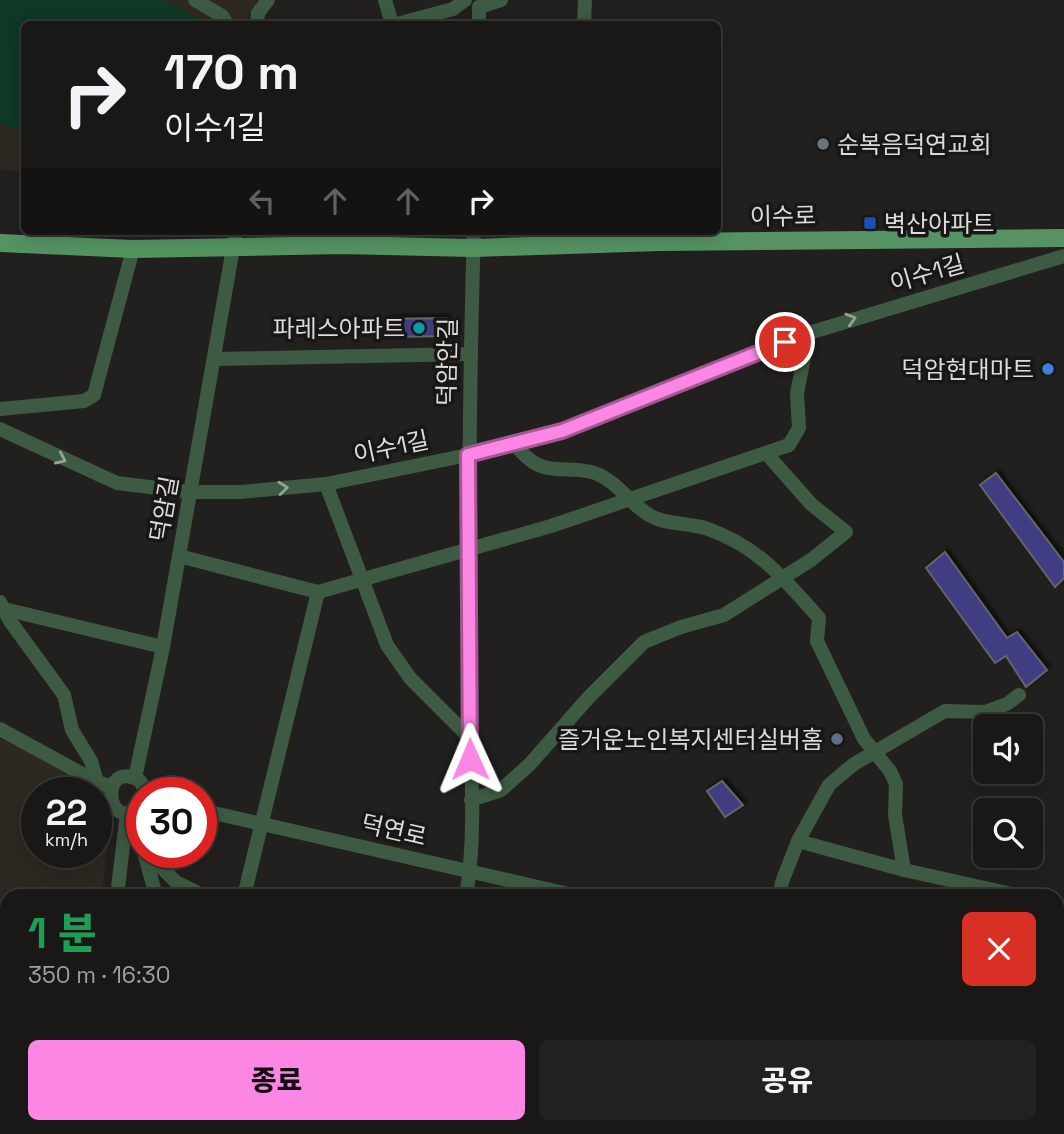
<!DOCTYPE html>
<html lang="ko">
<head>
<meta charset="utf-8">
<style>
  :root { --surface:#191816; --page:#22211f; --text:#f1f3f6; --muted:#9fa0a1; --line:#373735; --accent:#fb86e4 }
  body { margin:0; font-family:"Space Grotesk","Noto Sans KR",sans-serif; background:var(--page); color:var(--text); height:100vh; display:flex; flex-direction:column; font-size:26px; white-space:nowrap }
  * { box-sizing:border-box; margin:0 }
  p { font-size:23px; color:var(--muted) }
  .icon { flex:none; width:38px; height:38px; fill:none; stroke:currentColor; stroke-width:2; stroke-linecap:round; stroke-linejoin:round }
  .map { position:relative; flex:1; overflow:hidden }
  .sheet { position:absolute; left:0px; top:889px; width:1064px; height:245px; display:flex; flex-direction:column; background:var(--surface); border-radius:21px 21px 0 0; box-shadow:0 4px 18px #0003,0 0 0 2px var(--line) }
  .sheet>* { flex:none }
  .guide { position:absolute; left:21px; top:21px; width:700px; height:214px; border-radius:10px; box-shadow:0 4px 18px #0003,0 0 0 2px var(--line); background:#191816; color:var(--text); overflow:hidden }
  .controls { position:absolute; left:973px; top:714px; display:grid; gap:14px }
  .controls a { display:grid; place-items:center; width:70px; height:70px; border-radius:10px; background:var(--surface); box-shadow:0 4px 18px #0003,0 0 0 2px var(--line); font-size:35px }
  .speed { position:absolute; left:21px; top:777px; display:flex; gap:14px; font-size:35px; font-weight:700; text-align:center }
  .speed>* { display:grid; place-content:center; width:91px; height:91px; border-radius:50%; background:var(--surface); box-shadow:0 4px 18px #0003,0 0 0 2px var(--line); line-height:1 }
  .speed small { font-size:18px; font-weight:400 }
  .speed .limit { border:10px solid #d22; background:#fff; color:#111 }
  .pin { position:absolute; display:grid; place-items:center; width:60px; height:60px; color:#fff; margin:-30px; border:4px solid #fff; border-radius:50%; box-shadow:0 2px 7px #0007 }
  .me { position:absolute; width:77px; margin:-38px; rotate:359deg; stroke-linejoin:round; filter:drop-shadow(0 0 5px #0008) }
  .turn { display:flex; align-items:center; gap:24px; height:147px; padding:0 28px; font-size:32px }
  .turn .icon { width:91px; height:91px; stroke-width:2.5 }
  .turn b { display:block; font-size:49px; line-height:60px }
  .lanes { display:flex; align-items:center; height:66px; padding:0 28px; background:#0003; justify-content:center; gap:35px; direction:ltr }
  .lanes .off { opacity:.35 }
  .round { display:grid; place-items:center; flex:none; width:74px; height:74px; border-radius:10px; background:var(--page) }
  .headline { display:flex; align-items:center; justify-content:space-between; height:119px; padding:0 28px }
  h1 { font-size:42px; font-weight:800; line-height:52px; color:#1e9e55 }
  .action { display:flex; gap:14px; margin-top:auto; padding:14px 28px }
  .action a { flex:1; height:80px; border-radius:10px; background:var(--accent); color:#111; font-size:28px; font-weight:800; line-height:80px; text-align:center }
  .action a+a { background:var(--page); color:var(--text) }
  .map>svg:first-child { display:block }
</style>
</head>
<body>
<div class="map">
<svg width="1064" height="1134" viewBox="0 0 1064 1134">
  <defs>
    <filter id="shadow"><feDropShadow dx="3" dy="-3" stdDeviation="2" flood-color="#0009"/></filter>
  </defs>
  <rect width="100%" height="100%" fill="#21201e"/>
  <g fill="#2d2821" fill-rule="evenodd">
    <path d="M0,0H257L247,24H24V174L0,168Z"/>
    <path d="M0,736L103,792L109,829L102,896H7V1127H78L77,1134H0ZM37,793H96V852H37Z"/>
  </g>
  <path fill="#0f3826" d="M0,0H162L209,23L24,24V133L0,123Z"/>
  <g fill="#403d83" stroke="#646568" stroke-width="2" filter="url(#shadow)">
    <path d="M447,318V336L390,337V319Z"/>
    <path d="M996,473L1064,562V578L1055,587L980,485Z"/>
    <path d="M945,552L1007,638L1017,632L1047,670L1026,687L1006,656L995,663L926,568Z"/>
    <path d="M722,781L743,805L725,817L707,791Z"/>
    <path d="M1057,1126L1064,1128V1134H1026L1031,1127Z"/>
  </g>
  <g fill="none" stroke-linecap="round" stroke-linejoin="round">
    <g stroke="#3d5a43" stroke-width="14">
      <path d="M195,0L222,16L227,24"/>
      <path d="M385,0L392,24"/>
      <path d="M257,24L258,13L268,0"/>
      <path d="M397,24L453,9L465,0"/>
      <path d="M479,24V7L501,0"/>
      <path d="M584,24L585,0"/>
      <path d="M341,245L342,231"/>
      <path d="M214,359L470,354"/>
      <path d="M0,409L84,401L94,395L133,249"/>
      <path d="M0,429L117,483L190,492H241L326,484L468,455L562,431L809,333L1064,256"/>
      <path d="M513,443C519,449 525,457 533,462C550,474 575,466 595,473C619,482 632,508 655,518C672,525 691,523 708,529C759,547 784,579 819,618L817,641L864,739L890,771L896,784L895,815L904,870"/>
      <path d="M326,484L387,645L410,678L470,738"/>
      <path d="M179,556L318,592L551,526L789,445L799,428L797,393L809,333"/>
      <path d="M0,602L10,621L64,695L72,730L91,761L97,782L112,787"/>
      <path d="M0,608L163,647"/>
      <path d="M0,729L97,782"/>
      <path d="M135,778L163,647L236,231"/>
      <path d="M471,800L501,790L530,764L589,697L644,642L681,627L724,615L811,560L846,532L811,504L766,453"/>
      <path d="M142,807C104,836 99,757 140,781L147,793"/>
      <path d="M201,810L577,896"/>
      <path d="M798,841L829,785L854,764L945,711L985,712L1007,704L1019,695"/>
      <path d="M144,852L156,896"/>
      <path d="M146,852L176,882L204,896"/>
      <path d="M117,896L127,813"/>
      <path d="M244,896L318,592"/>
      <path d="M466,896C478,825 469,750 469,678C469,529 469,380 474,231"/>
      <path d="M780,896L782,882L798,841L904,870L1021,896"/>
      <path d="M1057,905L1064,907"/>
      <path d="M1057,1023L1064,1024"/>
      <path d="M235,1127L241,1134"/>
      <path d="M88,1134L89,1127"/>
      <path d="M199,1134L200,1127"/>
      <path d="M421,1134L423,1127"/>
      <path d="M932,1134L934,1127"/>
    </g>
    <path stroke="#559363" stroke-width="18" d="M0,243L133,249L341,245L473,248L659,242L1064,238"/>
  </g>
  <defs><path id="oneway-chevron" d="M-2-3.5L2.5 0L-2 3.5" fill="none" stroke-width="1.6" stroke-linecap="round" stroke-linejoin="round" transform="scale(1.75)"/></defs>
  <g stroke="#94a196">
    <use href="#oneway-chevron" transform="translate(851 319) rotate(-17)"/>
    <use href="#oneway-chevron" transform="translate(61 459) rotate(24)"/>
    <use href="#oneway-chevron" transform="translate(283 488) rotate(-6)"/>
  </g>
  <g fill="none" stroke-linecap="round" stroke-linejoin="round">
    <g stroke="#a35794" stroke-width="18">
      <path id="route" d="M470,759L468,455L562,431L785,342"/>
    </g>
    <use href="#route" stroke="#fb86e4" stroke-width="12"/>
  </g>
  <circle fill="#6b7280" stroke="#181715" stroke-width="2.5" cx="823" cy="144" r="7"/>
  <rect fill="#1a4fb4" stroke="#181715" stroke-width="2.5" x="863" y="216" width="14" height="14" rx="3.5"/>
  <circle fill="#0f9aa8" stroke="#181715" stroke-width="2.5" cx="419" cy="328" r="7"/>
  <circle fill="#3f7fe0" stroke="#181715" stroke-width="2.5" cx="1048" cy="369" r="7"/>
  <circle fill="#5c6f8a" stroke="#181715" stroke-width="2.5" cx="837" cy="739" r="7"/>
  <g text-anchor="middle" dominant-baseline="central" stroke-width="7" stroke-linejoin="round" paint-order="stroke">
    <g font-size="24" fill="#dcdbd9" stroke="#181715" text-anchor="end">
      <text x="837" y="144" text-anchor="start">순복음덕연교회</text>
      <text x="884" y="223" text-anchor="start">벽산아파트</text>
      <text x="405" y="328">파레스아파트</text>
      <text x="1034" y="369">덕암현대마트</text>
      <text x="823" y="739">즐거운노인복지센터실버홈</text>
    </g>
    <g font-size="24" fill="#dcdbd9" stroke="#181715">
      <text transform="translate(783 216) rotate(-1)">이수로</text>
      <text transform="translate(927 273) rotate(-16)">이수1길</text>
      <text transform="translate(447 362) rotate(-89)">덕암안길</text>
      <text transform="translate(391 447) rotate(-12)">이수1길</text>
      <text transform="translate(164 509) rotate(-80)">덕암길</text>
      <text transform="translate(394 830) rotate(13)">덕연로</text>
    </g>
  </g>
</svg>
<div class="controls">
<a><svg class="icon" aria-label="sound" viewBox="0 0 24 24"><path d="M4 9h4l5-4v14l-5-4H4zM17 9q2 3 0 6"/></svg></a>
<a><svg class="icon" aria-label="search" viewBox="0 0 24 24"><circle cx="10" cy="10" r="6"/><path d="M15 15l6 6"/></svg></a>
</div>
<div class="speed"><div>22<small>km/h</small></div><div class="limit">30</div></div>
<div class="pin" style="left:785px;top:342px;background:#d93025"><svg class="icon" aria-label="arrive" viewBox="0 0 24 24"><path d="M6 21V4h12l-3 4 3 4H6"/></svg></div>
<svg class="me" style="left:470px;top:759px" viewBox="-20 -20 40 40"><path d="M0-17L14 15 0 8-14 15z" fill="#fb86e4" stroke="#fff" stroke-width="4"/></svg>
<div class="guide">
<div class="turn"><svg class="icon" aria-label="right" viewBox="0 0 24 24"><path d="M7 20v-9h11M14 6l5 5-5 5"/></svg><div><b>170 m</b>이수1길</div></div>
<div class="lanes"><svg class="icon off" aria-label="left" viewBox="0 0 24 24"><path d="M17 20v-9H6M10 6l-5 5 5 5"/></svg><svg class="icon off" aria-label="ahead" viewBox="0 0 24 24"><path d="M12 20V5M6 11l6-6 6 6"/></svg><svg class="icon off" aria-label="ahead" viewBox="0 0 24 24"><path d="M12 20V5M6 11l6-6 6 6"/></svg><svg class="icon" aria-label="right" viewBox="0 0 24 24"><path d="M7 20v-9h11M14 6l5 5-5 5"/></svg></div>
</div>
<section class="sheet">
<div class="headline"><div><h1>1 분</h1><p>350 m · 16:30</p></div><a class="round" style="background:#d93025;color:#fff"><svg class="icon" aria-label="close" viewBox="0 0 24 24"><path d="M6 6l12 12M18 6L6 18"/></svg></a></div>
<div class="action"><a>종료</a><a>공유</a></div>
</section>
</div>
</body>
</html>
